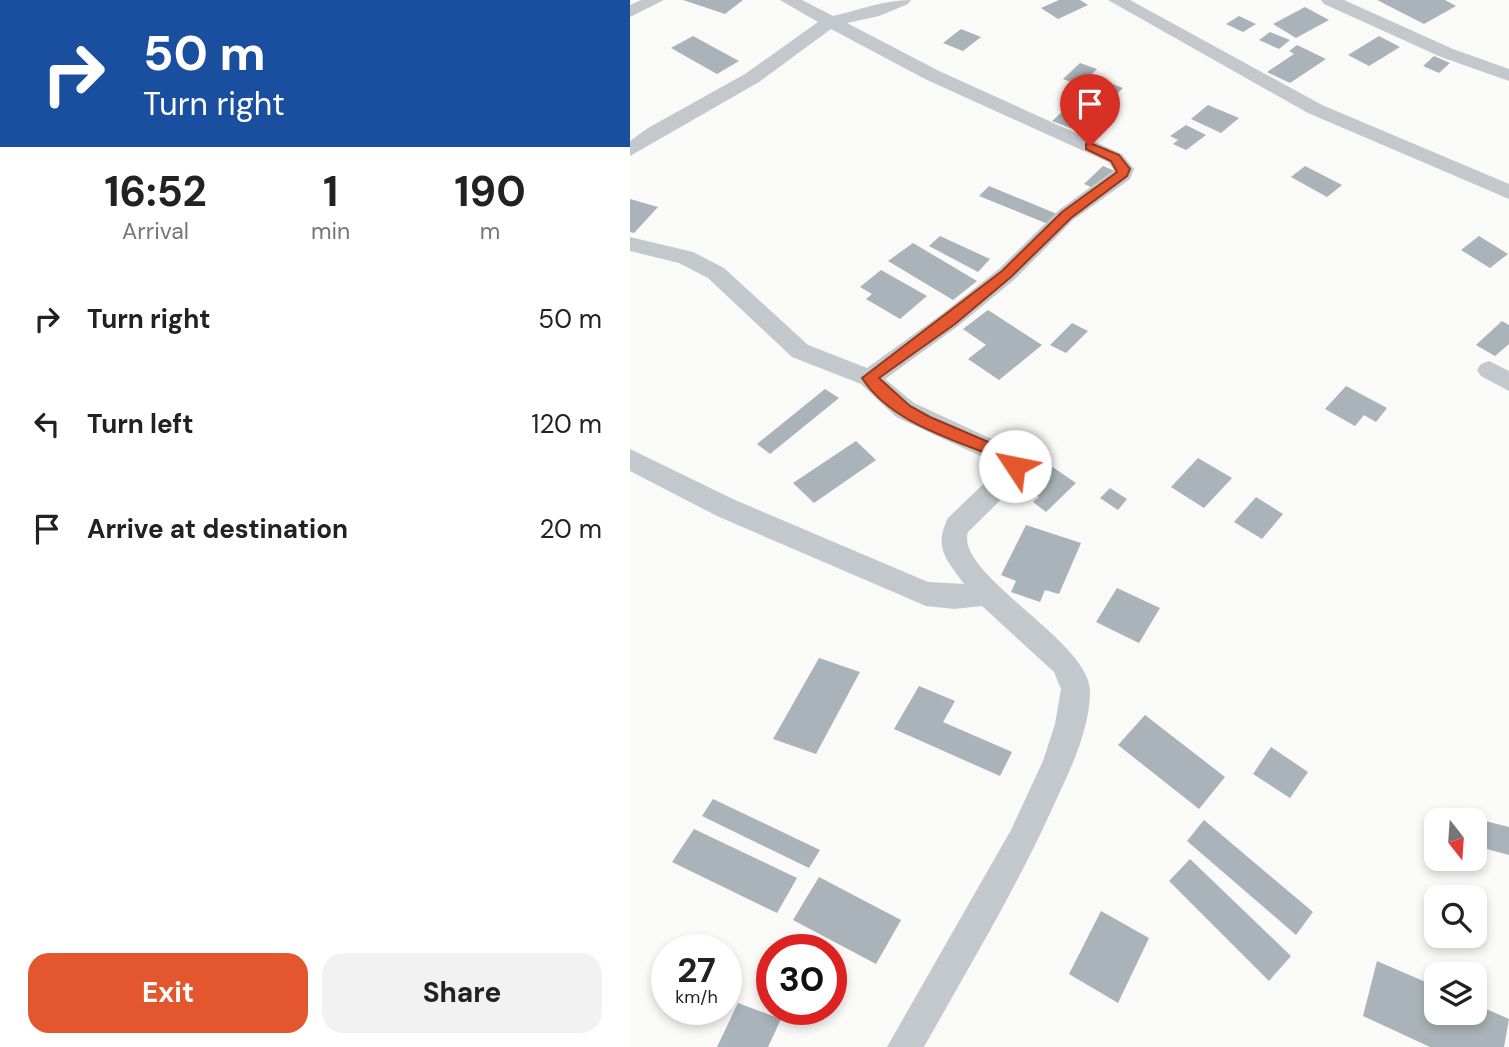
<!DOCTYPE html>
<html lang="en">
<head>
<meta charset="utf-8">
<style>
  :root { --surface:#fff; --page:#f2f2f2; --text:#222; --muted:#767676; --accent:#e4572e }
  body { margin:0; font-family:"DM Sans",sans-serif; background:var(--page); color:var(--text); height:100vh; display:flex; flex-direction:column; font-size:26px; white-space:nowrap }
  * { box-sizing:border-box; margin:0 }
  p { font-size:23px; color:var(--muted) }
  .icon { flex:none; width:38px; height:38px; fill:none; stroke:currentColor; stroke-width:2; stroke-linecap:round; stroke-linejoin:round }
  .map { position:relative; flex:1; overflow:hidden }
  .details { display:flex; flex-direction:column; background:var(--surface); width:630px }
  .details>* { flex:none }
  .banner { background:#1a4fa0; color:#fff; overflow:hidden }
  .needle { width:46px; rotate:163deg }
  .buttons { position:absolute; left:794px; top:808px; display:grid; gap:14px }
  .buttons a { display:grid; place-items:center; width:63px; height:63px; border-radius:14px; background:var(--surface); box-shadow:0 4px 10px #0003; font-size:35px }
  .speed { position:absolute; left:21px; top:934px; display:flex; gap:14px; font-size:35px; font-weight:700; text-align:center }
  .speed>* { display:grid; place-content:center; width:91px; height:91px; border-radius:50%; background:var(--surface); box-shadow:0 4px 10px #0003; line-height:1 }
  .speed small { font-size:18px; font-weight:400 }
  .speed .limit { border:10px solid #d22; background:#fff; color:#111 }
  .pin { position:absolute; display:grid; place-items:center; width:60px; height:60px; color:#fff; margin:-72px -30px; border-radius:50% 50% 50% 0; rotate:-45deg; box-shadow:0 0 7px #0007 }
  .pin .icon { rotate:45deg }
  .me { position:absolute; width:77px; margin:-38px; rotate:304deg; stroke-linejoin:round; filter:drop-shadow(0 0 5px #0008) }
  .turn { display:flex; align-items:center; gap:24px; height:147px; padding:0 28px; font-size:32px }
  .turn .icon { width:91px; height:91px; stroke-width:2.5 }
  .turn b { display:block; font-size:49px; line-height:60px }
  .eta { display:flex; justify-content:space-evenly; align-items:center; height:119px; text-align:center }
  .eta b { font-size:42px; font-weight:700; line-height:49px }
  .action { display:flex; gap:14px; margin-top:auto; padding:14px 28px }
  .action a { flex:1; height:80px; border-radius:21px; background:var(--accent); color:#fff; font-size:28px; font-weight:700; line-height:80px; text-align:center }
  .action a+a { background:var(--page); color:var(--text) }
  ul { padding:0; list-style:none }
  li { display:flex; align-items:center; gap:21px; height:105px; padding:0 28px }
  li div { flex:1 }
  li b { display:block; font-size:26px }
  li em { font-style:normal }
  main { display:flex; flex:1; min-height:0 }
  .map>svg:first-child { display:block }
</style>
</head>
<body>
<main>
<section class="details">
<div class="banner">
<div class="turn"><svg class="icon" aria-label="right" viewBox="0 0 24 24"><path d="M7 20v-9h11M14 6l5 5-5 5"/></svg><div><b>50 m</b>Turn right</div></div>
</div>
<div class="eta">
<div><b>16:52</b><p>Arrival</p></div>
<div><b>1</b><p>min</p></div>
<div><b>190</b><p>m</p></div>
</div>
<ul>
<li><svg class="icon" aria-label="right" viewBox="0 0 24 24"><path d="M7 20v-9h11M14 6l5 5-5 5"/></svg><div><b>Turn right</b></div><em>50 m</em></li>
<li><svg class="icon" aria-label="left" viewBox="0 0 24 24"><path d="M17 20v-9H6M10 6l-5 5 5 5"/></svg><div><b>Turn left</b></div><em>120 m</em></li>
<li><svg class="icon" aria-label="arrive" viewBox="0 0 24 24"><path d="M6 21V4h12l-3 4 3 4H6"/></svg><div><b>Arrive at destination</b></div><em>20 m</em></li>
</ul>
<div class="action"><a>Exit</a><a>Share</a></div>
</section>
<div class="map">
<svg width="879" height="1047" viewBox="0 0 879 1047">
  <rect width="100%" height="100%" fill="#fafaf8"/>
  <g fill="#aab3b9">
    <path d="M53,0H113L95,14Z"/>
    <path d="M429,0H450L458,5L428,19L411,8Z"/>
    <path d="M747,0H815L826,6L794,24Z"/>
    <path d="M675,7L699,20L666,38L643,24Z"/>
    <path d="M609,16L626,24L613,32L596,24Z"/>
    <path d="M331,29L351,37L333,51L313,43Z"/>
    <path d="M640,32L660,40L649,49L629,40Z"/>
    <path d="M63,36L109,61L87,74L41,48Z"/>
    <path d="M749,36L770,47L739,66L718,55Z"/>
    <path d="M667,45L696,59L660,83L637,72L664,54L659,51Z"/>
    <path d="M804,56L820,63L809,73L793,66Z"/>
    <path d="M450,63L467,69L450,86L433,79Z"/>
    <path d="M463,77L493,88L448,131L422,121L453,93L448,91Z"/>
    <path d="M578,105L609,118L591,133L561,119Z"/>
    <path d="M556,125L576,135L556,150L543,144L548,140L540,136Z"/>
    <path d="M473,166L487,172L468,190L454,184Z"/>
    <path d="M675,166L712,185L697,197L661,177Z"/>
    <path d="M359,186L427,214L418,224L349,196Z"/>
    <path d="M0,199L28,207L4,233L0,232Z"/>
    <path d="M310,236L360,259L348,272L299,246Z"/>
    <path d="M849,236L878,254L860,268L831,250Z"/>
    <path d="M283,243L347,281L323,300L258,261Z"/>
    <path d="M251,270L297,296L270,319L236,299L242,294L230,287Z"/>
    <path d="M358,310L412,345L369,380L338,359L356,345L333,329Z"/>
    <path d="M872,321L879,325V344L865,356L846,345Z"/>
    <path d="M442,323L458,331L436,353L420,345Z"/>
    <path d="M716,386L757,408L746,422L734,415L725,426L695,409Z"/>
    <path d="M195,389L209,398L140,454L127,444Z"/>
    <path d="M226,441L246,460L184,503L163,483Z"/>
    <path d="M568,458L602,478L574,508L541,487Z"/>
    <path d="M421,466L446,483L416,512L403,502L409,497L397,488Z"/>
    <path d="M480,488L497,499L488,510L470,498Z"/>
    <path d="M626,497L653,514L632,539L604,522Z"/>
    <path d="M396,525L451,543L429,594L415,590L410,602L381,592L386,581L371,575Z"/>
    <path d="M487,588L530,608L509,643L466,622Z"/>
    <path d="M189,658L230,672L186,754L143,739Z"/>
    <path d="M289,686L325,701L313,722L382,752L370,776L264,729Z"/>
    <path d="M515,715L595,777L569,809L488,745Z"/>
    <path d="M641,747L678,772L660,798L623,774Z"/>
    <path d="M83,799L190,850L179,868L72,816Z"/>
    <path d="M574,820L683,912L666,935L557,841Z"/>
    <path d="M855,821L879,827V855L853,848Z"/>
    <path d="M64,829L167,878L147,913L42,862Z"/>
    <path d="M560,859L661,956L639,981L539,881Z"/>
    <path d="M189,877L271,920L246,964L163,920Z"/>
    <path d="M471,911L519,938L488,1003L439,974Z"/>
    <path d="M747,961L807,987V1013H845V1004L879,1019L874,1047H800L733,1016Z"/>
    <path d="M108,1003L151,1019L138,1047H87Z"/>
  </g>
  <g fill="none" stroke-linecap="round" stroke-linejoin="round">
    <g fill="#c3c8cc" fill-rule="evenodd">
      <path d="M11,0H34L0,17V5Z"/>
      <path d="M150,0H172L203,16C230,10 253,0 281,0L278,4L249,16L217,23L309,71L492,154L504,169L500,179L443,220L385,279L328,326L255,379L284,403L392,453L398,466L391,480L338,532C324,574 460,641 460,691C460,728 442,766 427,798C389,884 340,965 294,1047H257L381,830L413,761L425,724L431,689L424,672L352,606L324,609L296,606L87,516L0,471V449L105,500L298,582L334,584C317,560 303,548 318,518L372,466L266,417L231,384L162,357L78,278L49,263L0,251V237L63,252L94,268L178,345L237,368L312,314L369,269L429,210L484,170L478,162L295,79L201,29L129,82L0,156V141L18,128L115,74L188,22Z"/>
      <path d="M478,0H500L692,105L879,184V199L678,113Z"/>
      <path d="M691,0H714L823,49L879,69V81L811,57L694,4Z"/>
      <path d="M859,361L879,371V391L851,376L847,370L851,364Z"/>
    </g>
  </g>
  <path fill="#e4572e" stroke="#94391e" stroke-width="2" d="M460,143L489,155L500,169L497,176L441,218L381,277L325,324L249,378L280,406L300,417L389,455L393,466L385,472L380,470L377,463L370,459C323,439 261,423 232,378L372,271L432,212L487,172L481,161L456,149V144Z"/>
</svg>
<div class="buttons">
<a><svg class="needle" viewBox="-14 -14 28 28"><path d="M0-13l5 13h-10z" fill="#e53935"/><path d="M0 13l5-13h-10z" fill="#767676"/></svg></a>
<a><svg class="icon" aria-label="search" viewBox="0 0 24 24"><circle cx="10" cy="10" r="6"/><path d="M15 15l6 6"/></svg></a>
<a><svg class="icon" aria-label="layers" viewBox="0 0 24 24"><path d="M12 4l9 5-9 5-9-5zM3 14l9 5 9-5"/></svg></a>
</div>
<div class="speed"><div>27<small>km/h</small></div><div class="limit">30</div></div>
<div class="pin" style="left:460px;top:146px;background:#d93025"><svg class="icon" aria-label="arrive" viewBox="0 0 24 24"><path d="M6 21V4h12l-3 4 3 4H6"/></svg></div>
<svg class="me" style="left:385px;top:466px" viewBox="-20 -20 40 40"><circle r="19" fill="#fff"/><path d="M0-13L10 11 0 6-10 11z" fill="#e4572e"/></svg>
</div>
</main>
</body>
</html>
